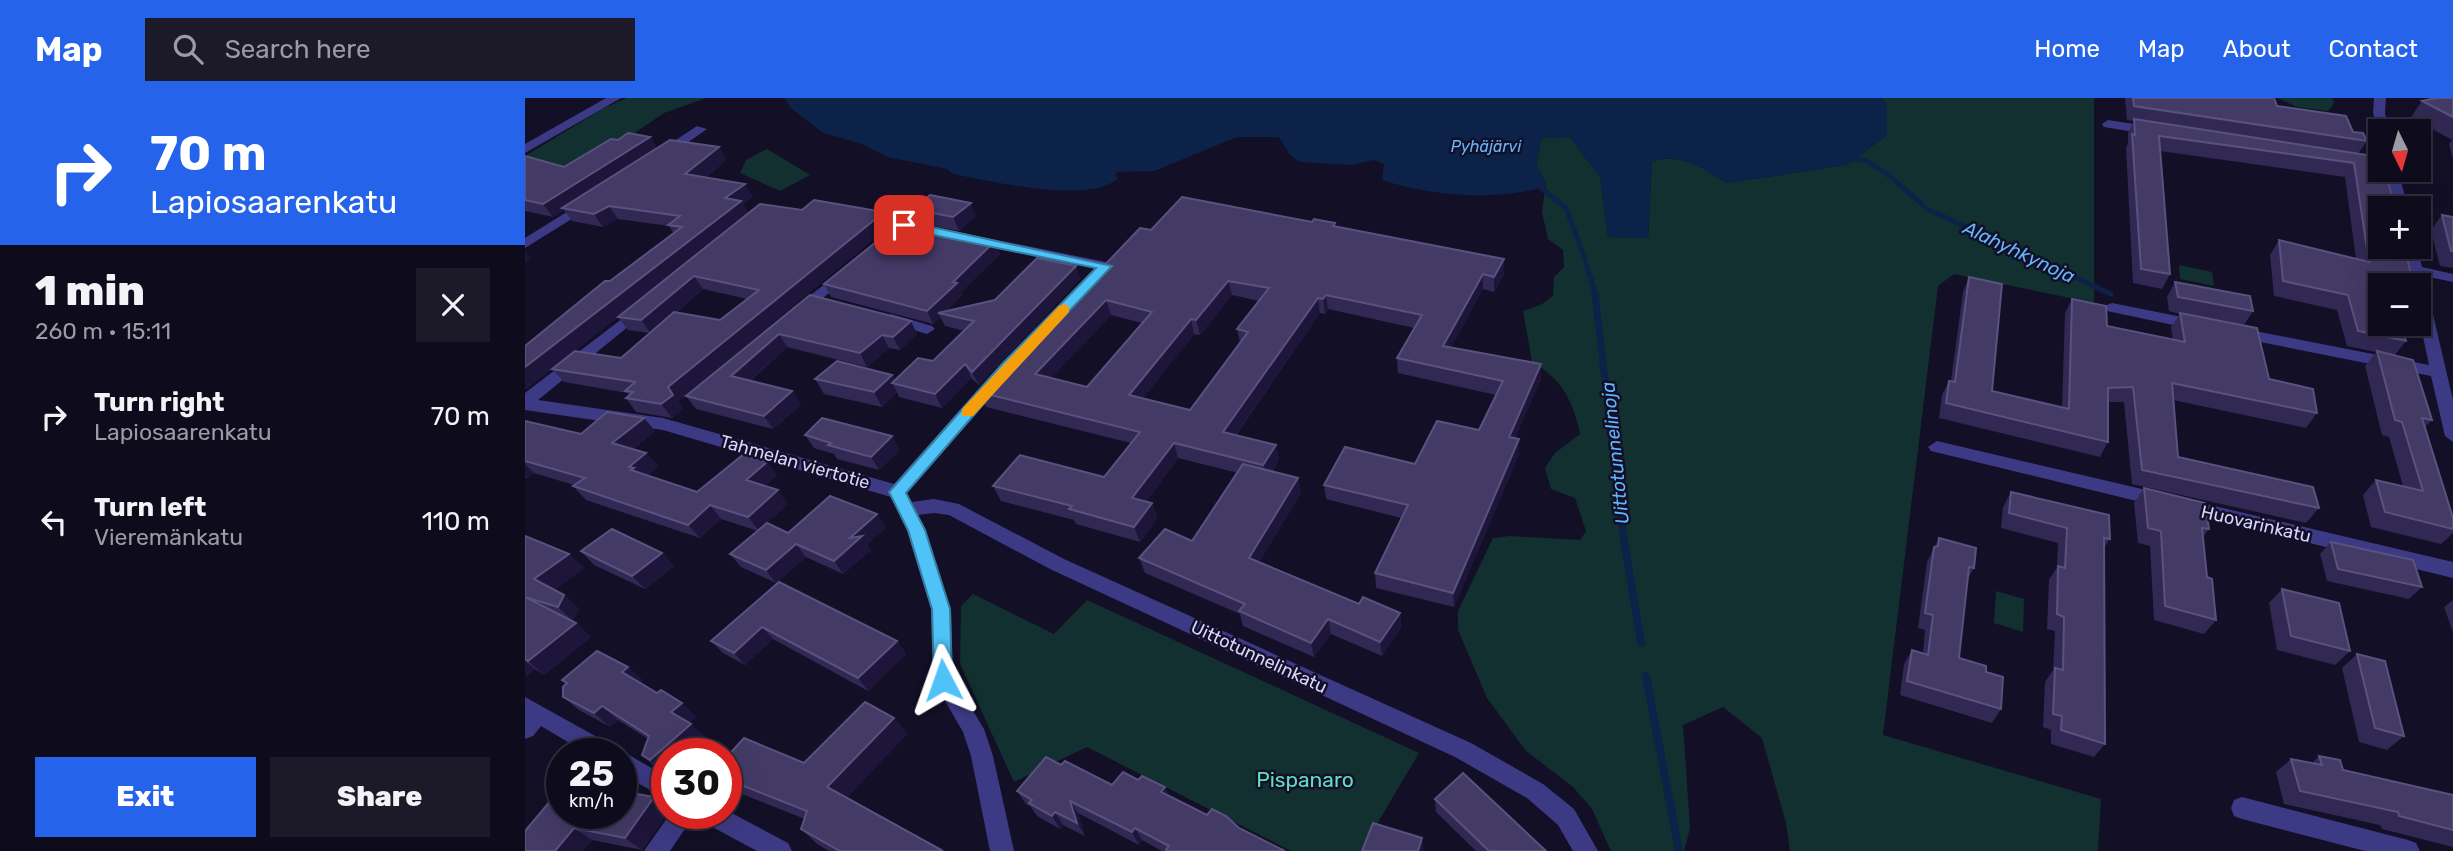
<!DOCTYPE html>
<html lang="en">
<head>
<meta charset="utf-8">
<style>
  :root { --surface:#0e0b1c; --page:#1c1929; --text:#f1f3f6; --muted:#9b9ba3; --line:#2e2b3b; --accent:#2563eb }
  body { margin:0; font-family:Rubik,sans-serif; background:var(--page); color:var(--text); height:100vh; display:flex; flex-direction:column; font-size:26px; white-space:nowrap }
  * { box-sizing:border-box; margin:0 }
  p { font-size:23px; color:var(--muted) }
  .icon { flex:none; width:38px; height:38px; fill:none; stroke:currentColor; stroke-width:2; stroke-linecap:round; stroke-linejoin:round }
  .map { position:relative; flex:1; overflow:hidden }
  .sheet { display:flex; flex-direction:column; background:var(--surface); width:525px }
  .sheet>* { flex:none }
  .top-card { background:#2563eb; color:#fff; overflow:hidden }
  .needle { width:46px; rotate:175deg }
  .buttons { position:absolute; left:1843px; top:21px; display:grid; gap:14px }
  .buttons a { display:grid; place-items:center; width:63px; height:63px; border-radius:0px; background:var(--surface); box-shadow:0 7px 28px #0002,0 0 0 2px var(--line); font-size:35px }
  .speed { position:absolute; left:21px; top:640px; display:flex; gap:14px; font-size:35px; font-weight:700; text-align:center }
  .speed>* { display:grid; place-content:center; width:91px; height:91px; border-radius:50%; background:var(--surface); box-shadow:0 7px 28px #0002,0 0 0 2px var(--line); line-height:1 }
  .speed small { font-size:18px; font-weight:400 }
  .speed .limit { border:10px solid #d22; background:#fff; color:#111 }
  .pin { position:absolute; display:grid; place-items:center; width:60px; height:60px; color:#fff; margin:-30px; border-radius:14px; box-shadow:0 4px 10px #0006 }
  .me { position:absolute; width:77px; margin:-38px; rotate:356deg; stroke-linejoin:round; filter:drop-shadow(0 0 5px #0008) }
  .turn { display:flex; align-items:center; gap:24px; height:147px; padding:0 35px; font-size:32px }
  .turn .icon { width:91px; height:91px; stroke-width:2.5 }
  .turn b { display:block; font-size:49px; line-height:60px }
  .round { display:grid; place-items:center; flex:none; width:74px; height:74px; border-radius:0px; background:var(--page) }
  .headline { display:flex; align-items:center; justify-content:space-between; height:119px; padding:0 35px }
  h1 { font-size:42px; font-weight:800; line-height:52px }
  .button { display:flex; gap:14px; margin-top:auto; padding:14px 35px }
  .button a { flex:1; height:80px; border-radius:0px; background:var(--accent); color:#fff; font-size:28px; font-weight:800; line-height:80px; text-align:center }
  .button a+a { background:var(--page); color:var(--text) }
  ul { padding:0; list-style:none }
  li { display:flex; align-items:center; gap:21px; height:105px; padding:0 35px }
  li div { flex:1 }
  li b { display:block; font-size:26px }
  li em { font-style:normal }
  header { display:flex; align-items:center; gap:42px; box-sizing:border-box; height:98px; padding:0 35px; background:var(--accent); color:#fff }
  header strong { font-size:33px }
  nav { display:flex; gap:38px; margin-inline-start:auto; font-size:24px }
  .search { width:490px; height:63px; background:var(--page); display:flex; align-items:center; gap:18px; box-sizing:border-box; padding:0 24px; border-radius:0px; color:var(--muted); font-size:26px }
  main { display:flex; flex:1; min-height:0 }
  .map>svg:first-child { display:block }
</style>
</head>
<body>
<header>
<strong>Map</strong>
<div class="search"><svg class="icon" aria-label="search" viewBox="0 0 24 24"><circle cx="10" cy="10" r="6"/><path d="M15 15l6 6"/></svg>Search here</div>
<nav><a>Home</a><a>Map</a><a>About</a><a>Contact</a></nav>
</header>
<main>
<section class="sheet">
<div class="top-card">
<div class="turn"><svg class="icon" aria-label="right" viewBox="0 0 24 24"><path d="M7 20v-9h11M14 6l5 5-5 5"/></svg><div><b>70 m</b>Lapiosaarenkatu</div></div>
</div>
<div class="headline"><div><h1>1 min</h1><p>260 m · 15:11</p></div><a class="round"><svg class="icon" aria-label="close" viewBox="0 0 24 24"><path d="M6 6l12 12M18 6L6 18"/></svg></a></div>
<ul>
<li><svg class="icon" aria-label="right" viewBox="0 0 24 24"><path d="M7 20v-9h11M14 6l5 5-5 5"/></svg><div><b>Turn right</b><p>Lapiosaarenkatu</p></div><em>70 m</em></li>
<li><svg class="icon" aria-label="left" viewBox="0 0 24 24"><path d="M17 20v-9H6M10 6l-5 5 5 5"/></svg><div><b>Turn left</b><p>Vieremänkatu</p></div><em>110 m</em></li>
</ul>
<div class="button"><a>Exit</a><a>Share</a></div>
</section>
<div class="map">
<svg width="1928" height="753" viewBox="0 0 1928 753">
  <rect width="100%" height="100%" fill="#130f26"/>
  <g fill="#12302f">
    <path d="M102,0H181L139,15L49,76L0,58L79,10Z"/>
    <path d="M1356,0H1569V205L1429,176L1413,188L1358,637L1576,701L1573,753H1265L1261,725L1237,640L1198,609L1158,627L1165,730L1159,753H1086L1067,711L1048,689L1001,653L962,600L933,532V513L968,440L985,438L1055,442L1061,433L1050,400L1026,391L1020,370L1030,355L1055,336C1049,304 1036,280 1007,264L998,213L1017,206L1028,198L1029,179L1039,169L1038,152L1023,141L1017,114L1021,85L1011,66L1017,40L1045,39L1075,79L1083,139L1123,140L1127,63C1155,54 1178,70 1202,85L1321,67L1362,37V6Z"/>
    <path d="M1752,0H1807L1809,5L1803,13L1772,9Z"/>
    <path d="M242,51L285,77L255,93L215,75L221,62Z"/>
    <path d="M1654,167L1687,174L1689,188L1655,181Z"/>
    <path d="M1471,493L1499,501L1498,534L1469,525Z"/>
    <path d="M448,496L529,536L562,502L894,655L836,753H766L562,649L489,684L435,566L436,508Z"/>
  </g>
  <path fill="#0c2248" d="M259,0H1356L1362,6V37L1321,67L1202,85C1178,71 1156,54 1127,63L1123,140L1083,139L1075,79L1045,39L1017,40L1011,66L1021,85L1020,89C968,103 907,98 857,82L859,66L849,62L826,67L775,64L765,57L754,39H712L629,73L592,74L590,78L593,80C568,107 463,83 428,76L422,71L362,59L337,46L298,35L267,11Z"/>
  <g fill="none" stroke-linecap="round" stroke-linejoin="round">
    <g stroke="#0c2248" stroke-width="5">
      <path d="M1330,61L1342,63L1356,72"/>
      <path d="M1361,75L1398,107"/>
      <path d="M1016,90L1041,110L1060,161"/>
      <path d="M1402,111L1586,196"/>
      <path d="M1061,166L1071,197"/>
    </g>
    <path stroke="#0c2248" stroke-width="7" d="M1070,196L1099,444"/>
    <g stroke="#0c2248" stroke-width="8">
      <path d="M1099,442L1116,545"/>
      <path d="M1121,578L1154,753"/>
    </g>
    <g fill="#3d3a85" fill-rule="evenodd">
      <path d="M81,0H96L0,55V46Z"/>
      <path d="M1849,0H1861L1860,15L1864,33H1855V36L1848,15Z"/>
      <path d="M1583,22L1628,29L1634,33L1628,37L1579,29L1577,26Z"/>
      <path d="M172,28L182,31L142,59H134V53Z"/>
      <path d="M1861,72H1873L1883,110H1869Z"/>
      <path d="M61,102L66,103V109L0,150V140Z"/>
      <path d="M447,137L581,164L588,168L581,172L442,144L440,141Z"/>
      <path d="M1878,149H1892L1897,169L1928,176V184L1899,178L1928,302V344L1920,338L1906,278L1710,239L1702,234L1710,229L1904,267L1894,220V187H1886Z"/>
      <path d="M319,172L326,176L324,179L278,216H268L266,213L268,210Z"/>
      <path d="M1587,205L1672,222L1680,227L1672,232L1582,213L1580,210L1582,207Z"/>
      <path d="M115,207L122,212L120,215L13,302L138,320L369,386L466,277H478L480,281L478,285L382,395L387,404L409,401L434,406L539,461L946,645L1018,686L1049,711L1073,753H1048L1033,727L1002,700L930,659L525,471L424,417L409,415L393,417L426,511L428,580L459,631L468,658L489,753H465L446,658L438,634L408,582L406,511L382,433L366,399L138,332L0,312V295Z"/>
      <path d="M366,216L407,228L410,231L402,236L361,224L358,221Z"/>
      <path d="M1412,343L1928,464V480L1406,353L1403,349Z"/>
      <path d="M0,599L90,649L93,655L104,657L142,679V701L96,676V656H63L16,628L8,638L0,641Z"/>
      <path d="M1717,699L1883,742L1891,745L1895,753H1840L1717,721L1709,718L1706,710L1709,702Z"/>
      <path d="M201,712L263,745L267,753H232L178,724L175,716H201Z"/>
      <path d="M145,716H170L145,753H119Z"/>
    </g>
  </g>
  <g fill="#312854" fill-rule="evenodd">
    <path d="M1600,0H1749L1752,8L1828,34L1842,43L1833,56L1855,226H1884L1882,228L1876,227L1881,243L1870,257L1907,322L1900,329L1928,420V435L1916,446L1846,429L1838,397L1851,382L1878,388L1864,339L1857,337L1840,268L1851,254L1822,248L1812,212L1749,198L1745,157L1754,142L1831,161L1820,79L1635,53L1645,176L1637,191L1608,185L1601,50L1603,45V35L1609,23L1602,22Z"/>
    <path d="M1928,0V61L1924,46L1927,42L1886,19L1897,3Z"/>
    <path d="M125,39L132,50L194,49L201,62L180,80L228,99L218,106L223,115L366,127L153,303L158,311L147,320L111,314L101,300L104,297L102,295L39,284L27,271L96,260L124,235L103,232L93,219L104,210L0,292L85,183L149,136L144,128L93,121L78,129L47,123L39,112L28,119L0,113V58L39,69L93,42ZM178,191L222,201L195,222L151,215Z"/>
    <path d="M387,111L451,118L434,133L393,125Z"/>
    <path d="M1917,117L1928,119V170L1915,168L1906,132Z"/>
    <path d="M787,124L810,125L811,128L979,161V176L969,194L958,191L926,249L1016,281L990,340L994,341V356L929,509L851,490L850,475L876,420L801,401L799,387L890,366L954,332L971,297L873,275L872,260L889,230L803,211L800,216L795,215L711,337L751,347L754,362L747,374L773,380L776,395L734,464L834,506L875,515L876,529L857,558L806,536L789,559L718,528L715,516L620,475L614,460L667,443L713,375L653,360L621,404L627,405L632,420L615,444L551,426L549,422L476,403L468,388L579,379L606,345L461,309L454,294L575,172L626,132ZM707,197L734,203L712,231L715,245L665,312L618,300L669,236L675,237ZM586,217L617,225L562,289L526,280Z"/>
    <path d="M470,143L475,156L436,194L437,197L421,213L470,202L551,168L555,181L454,287L446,280L417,310L374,299L372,294L357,309L299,296L290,281L367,277L370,282L408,263L439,233L420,228L415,219L408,226L306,199L299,186Z"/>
    <path d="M1444,179L1467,293L1537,309L1540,215L1547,201L1582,228L1648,242L1646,229L1655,216L1644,213L1642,199L1650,184L1728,213L1719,227L1744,281L1792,315L1781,330L1648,302L1653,359L1794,410L1781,425L1607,386L1599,304H1583V344L1575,359L1414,320L1417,297L1424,283H1426L1438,194Z"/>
    <path d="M285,197L392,236L375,252L364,250L342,269L262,249L225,283L267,293L276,307L248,331L171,311L161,298Z"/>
    <path d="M119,320L130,333L108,351L121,355L133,368L122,378L172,394L252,377L240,388L263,406L242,425L263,435L352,416L361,430L342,446L346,452L318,476L281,459L251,485L216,469L205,456L233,433L196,421L175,440L61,402L48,388L49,387L9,375L2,380H0V323L56,336Z"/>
    <path d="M280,337L375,352L354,372L312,361L309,356L289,350Z"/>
    <path d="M1619,390L1684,431L1678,439L1682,479L1691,522L1679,536L1629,522L1625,448L1613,445L1609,405Z"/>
    <path d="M1486,394L1585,441L1579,450L1580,646L1569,659L1526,646V632L1518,629L1520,584L1528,572L1530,533L1522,531L1524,482L1532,469L1533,445L1476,430L1478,409Z"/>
    <path d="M0,438L44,456L59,470L29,492L39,497L54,511L48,523L44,522L51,525L66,539L19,577L10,571L2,578L0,576Z"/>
    <path d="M1414,440L1449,470L1442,483L1434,560L1461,574L1476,611L1467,625L1375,597L1379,566L1387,552L1398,555L1400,532L1393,530L1402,464Z"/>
    <path d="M1806,444L1897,489L1884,501L1802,483L1795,456Z"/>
    <path d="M56,453L137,455L149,468L120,491L69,467Z"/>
    <path d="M254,484L372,543L381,556L343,593L248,541L220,567L198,555L186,543Z"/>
    <path d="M1757,491L1825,553L1810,567L1752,552L1744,505Z"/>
    <path d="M1928,502V534L1919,509Z"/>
    <path d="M1832,556L1879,638L1862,652L1834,644L1817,570Z"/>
    <path d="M103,569L118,583L115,585L132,595L157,605L171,619L164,625L181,640L162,656H142L141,675L133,671L117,657L123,641L93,622L85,629L54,612L38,599L41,586L37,582Z"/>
    <path d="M369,620L382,636L321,700L418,753H304L292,746L276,731L280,721L204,691L201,689V660L279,665Z"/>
    <path d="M1794,658L1818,672L1928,697V749L1857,731L1855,727L1759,706L1751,674L1766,661L1787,665Z"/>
    <path d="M536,667L587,687L613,682L640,689L644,698L682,717L714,730L760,753H637L617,742L614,747L553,715L560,738L538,727L535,731L512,718L506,709L501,706L492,693Z"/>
    <path d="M96,686L105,693L104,695L134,700L142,706V716L117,752L67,742L58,753H0Z"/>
    <path d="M910,701L1021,753H951L911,714Z"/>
  </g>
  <g fill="#1d163a">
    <path d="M125,39L133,51L37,110L39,112L28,119L18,106Z"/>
    <path d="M194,49L201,62L168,89L160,76Z"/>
    <path d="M220,86L228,99L218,106L224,116L0,292V269L200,100Z"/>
    <path d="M446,105L451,118L434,133L428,119Z"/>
    <path d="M84,108L93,121L78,129L69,116Z"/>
    <path d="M359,114L366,127L153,303L158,311L147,320L136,306L143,289Z"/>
    <path d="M470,143L475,156L436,194L437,197L418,216L413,215L415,219L408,226L402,213L428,184Z"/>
    <path d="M0,154L6,161L0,165Z"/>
    <path d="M979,161V176L969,194V179Z"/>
    <path d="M551,168L555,181L454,287L447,274Z"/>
    <path d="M958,176V191L918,263V248Z"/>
    <path d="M169,178L178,191L126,236L116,222Z"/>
    <path d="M703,183L707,197L675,237L671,222Z"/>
    <path d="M801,197L803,211L800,216L798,201Z"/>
    <path d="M793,200L795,215L702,349L698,334Z"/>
    <path d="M581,202L586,217L516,291L510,276Z"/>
    <path d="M666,221L669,236L609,312L604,297Z"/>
    <path d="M386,223L392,236L375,252L368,239Z"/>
    <path d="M254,236L262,249L215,291L206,278Z"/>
    <path d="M357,237L364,250L342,269L335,255Z"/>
    <path d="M440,266L446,280L417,310L410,296Z"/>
    <path d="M1016,266V281L984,354V339Z"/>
    <path d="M367,277L373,287L367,285L372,294L357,309L349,294Z"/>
    <path d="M267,293L276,307L248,331L239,318Z"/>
    <path d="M119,320L130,333L99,358L87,345Z"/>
    <path d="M367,338L375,352L354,372L346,359Z"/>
    <path d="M994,341V356L929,509L928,495Z"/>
    <path d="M649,345L653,360L613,415L607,400Z"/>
    <path d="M751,347L754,362L742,382L738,367Z"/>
    <path d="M121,355L133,368L118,381L106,372L104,369Z"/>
    <path d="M242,364L252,377L231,396L221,382Z"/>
    <path d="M0,366L9,375L2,380L0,378Z"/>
    <path d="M773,380L776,395L728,474L724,460Z"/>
    <path d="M253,392L263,406L234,433L223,419Z"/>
    <path d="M627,405L632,420L615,444L609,429Z"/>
    <path d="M185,407L196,421L175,440L163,427Z"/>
    <path d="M352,416L361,430L342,446L346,452L318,476L309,463L325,440Z"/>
    <path d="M271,446L281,459L251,485L241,472Z"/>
    <path d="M137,455L149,468L120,491L107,478Z"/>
    <path d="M44,456L59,470L25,495L9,481Z"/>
    <path d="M39,497L54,511L48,523L33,509Z"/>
    <path d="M875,515L876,529L857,558L855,544Z"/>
    <path d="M803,521L806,536L789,559L786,545Z"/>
    <path d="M51,525L66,539L19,577L3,563Z"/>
    <path d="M237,529L248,541L220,567L209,555Z"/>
    <path d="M372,543L381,556L343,593L333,580Z"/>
    <path d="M0,563L10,571L2,578L0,576Z"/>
    <path d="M103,569L118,583L113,587L97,574Z"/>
    <path d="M157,605L171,619L161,627L146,614Z"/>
    <path d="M77,608L93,622L85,629L69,615Z"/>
    <path d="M369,620L382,636L317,705L302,689Z"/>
    <path d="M166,626L181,640L162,656H142L141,675L125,662Z"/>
    <path d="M96,686L105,693L98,703L96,702Z"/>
    <path d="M640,689L646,702L636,694Z"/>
    <path d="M134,700L142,706V716L117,752L100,740L127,702Z"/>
    <path d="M545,703L553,715L560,738L552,725Z"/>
    <path d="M530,714L538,727L535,731L527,718Z"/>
    <path d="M49,730L67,742L58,753H30Z"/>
    <path d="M610,730L617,742L614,747L607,734Z"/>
    <path d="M897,740L899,753H893Z"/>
  </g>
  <g fill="#433a66" stroke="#5a527e" stroke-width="2" fill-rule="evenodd">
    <path d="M1608,0H1749L1752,8L1821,18L1828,34L1838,35L1842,43L1609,8Z"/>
    <path d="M1911,0H1928V19L1897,3Z"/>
    <path d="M1609,21L1855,59V72H1859L1871,110H1855V149H1880L1888,187H1855V226H1876L1881,243L1833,233L1823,197L1758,183L1754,142L1844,164L1829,65L1634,38L1645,176L1616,171L1607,36L1610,37Z"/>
    <path d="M103,35L125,39L18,106L0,102V58L39,69L86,41L93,42Z"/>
    <path d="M145,42L194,49L160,76L220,86L200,100L216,103L0,269V248L80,183H85L157,129L143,127L155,118L84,108L69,116L37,110Z"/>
    <path d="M405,97L446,105L428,119L387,111Z"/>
    <path d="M657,99L787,124L789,121L810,125L808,128L979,161L969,179L958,176L918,248L1016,266L984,339L994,341L928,495L850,475L883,407L799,387L820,349L890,366L912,323L954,332L978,283L872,260L897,217L801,197L798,201L793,200L698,334L751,347L738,367L649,345L607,400L627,405L609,429L544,411L547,408L468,388L495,357L579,379L615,334L454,294L571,171L575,172L615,130L626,132ZM703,183L744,190L712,231L723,234L665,312L604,297L666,221L671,222ZM581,202L627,214L562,289L510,276Z"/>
    <path d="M289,102L359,114L143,289L148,297L136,306L101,300L108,294L100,293L110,284L27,271L50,253L96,260L149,214L195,222L234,192L169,178L116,222L93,219L235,106L277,112Z"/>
    <path d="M1917,117L1928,119V153H1926Z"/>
    <path d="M377,123L470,143L428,184L432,185L402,213L299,186Z"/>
    <path d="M512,160L551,168L447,274L440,266L410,296L367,285L393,260L408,263L449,223L413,215L470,202Z"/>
    <path d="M1444,179L1477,186L1467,293L1544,311L1547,201L1581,208L1582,228L1660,244L1655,215L1732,230L1744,281L1788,291L1792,315L1647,285L1653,359L1788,389L1794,410L1617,372L1608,289L1583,290V344L1421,305L1424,283L1430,284Z"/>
    <path d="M1650,184L1725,198L1728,213L1653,199Z"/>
    <path d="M285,197L386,223L368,239L357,237L335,255L254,236L206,278L267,293L239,318L161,298Z"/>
    <path d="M1852,253L1888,262L1907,322L1897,320L1928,420V431L1860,414L1851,382L1898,393L1877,324L1870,322Z"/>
    <path d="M312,263L367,277L349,294L290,281Z"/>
    <path d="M82,314L119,320L87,345L121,355L104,369L109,370L106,372L172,394L219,356L242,364L221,382L253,392L223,419L185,407L163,427L48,388L60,380L0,363V323L56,336Z"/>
    <path d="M297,320L367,338L346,359L303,347L306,345L280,337Z"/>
    <path d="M718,366L773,380L724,460L834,506L838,499L875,515L855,544L803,521L786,545L714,513L720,506L614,460L640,431L667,443Z"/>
    <path d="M1619,390L1680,405L1684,431L1677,430L1682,479L1687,481L1691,522L1640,508L1636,433L1623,430Z"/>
    <path d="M1486,394L1584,417L1585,441L1579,440L1580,646L1536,632L1537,618L1528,616L1530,570L1538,572L1539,519L1532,516L1533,468L1540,470L1542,430L1484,415Z"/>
    <path d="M305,398L352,416L325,440L337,438L309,463L271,446L241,472L205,456L242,425L263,435Z"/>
    <path d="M87,431L137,455L107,478L56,453Z"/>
    <path d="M0,438L44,456L9,481L39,497L33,509L0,499Z"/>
    <path d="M1414,440L1451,450L1449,470L1444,469L1434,560L1461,568V574L1478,579L1476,611L1382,583L1387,552L1403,557L1408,517L1400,515L1409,449L1413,448Z"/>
    <path d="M1806,444L1888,462L1897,489L1813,471Z"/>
    <path d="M254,484L372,543L333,580L237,529L209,555L186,543Z"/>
    <path d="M1757,491L1814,505L1825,553L1766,538Z"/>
    <path d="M0,499L51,525L3,563L0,561Z"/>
    <path d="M72,553L103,569L97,574L132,595L136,592L157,605L146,614L166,626L125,662L117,657L124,638L77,608L69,615L38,599V589L42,585L37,582Z"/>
    <path d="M1832,556L1860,563L1879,638L1850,630Z"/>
    <path d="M340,604L369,620L302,689L418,753H315L276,731L282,713L201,681V660L219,640L279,665Z"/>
    <path d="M1794,658L1815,662L1818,672L1928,697V732L1874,718L1873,714L1775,693L1766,661L1797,667Z"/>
    <path d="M521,659L536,667L540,663L587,687L598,674L613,682L617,678L640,689L636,694L682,717L687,711L701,718L714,730L760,753H642L641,752L644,748L610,730L607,734L545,703L552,725L530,714L527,718L504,705L507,702L492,693Z"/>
    <path d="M938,675L1021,753H964L910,701Z"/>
    <path d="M37,689V716H96V693L134,700L127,702L100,740L49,730L30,753H0V733Z"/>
    <path d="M848,725L897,740L893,753H837Z"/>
  </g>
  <path fill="#4fc3f7" stroke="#337fa1" stroke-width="2" d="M379,123L587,168L488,272L381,395L400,432L425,511L427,582L425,588H411L409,582L407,511L383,432L364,394L478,265L571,170L374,130V124Z"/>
  <path fill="#f59e0b" d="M539,206L544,208V214L448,318H437V311L534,208Z"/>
  <g text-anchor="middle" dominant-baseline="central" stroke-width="5" stroke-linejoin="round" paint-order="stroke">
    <g font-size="16" font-style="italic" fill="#62b6ff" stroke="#130f26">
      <text x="961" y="48">Pyhäjärvi</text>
    </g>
    <g font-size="18" fill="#d9d4ff" stroke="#130f26">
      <text transform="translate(270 364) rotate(16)">Tahmelan viertotie</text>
      <text transform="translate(1731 426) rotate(13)">Huovarinkatu</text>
      <text transform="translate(734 559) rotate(25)">Uittotunnelinkatu</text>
    </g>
    <g font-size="19" font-style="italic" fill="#62b6ff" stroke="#130f26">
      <text transform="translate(1494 154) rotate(25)">Alahyhkynoja</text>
      <text transform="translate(1090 355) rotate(-96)">Uittotunnelinoja</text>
    </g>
    <g font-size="21" fill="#5fe0c0" stroke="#130f26">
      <text x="780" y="681">Pispanaro</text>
    </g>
  </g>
</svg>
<div class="buttons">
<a><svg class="needle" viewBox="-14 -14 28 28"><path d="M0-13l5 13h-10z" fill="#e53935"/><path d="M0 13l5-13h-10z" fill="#9b9ba3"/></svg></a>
<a>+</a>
<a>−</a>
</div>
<div class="speed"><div>25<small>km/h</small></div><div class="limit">30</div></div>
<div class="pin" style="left:379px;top:127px;background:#d93025"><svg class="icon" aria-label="arrive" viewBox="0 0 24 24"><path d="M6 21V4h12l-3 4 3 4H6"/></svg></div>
<svg class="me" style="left:418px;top:582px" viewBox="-20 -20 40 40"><path d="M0-17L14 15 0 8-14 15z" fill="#4fc3f7" stroke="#fff" stroke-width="4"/></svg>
</div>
</main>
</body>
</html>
